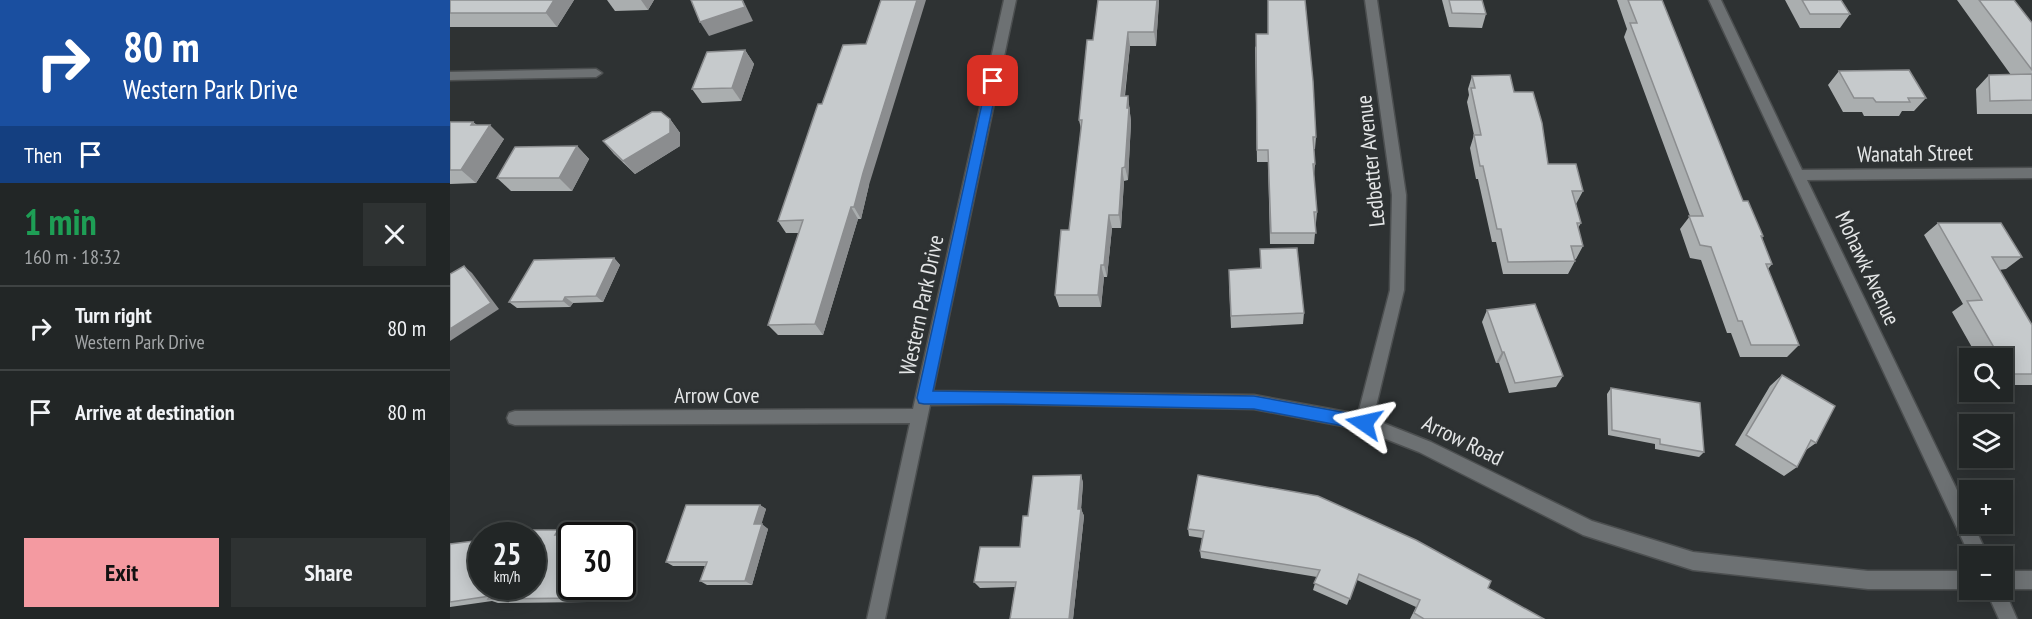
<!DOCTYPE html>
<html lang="en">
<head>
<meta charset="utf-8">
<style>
  :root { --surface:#222626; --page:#2e3232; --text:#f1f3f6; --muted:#a2a5a7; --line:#3f4343; --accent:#f49aa1 }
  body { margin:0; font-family:"PT Sans Narrow",sans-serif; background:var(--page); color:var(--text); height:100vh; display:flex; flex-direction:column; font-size:22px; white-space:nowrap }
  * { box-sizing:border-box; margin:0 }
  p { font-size:20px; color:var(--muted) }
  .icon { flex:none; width:33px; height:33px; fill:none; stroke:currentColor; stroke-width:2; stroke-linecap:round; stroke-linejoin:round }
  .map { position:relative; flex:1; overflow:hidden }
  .sheet { display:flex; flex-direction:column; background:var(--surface); width:450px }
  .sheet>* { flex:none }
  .banner { background:#1a4fa0; color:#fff; overflow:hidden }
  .tools { position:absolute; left:1509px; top:348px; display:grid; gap:12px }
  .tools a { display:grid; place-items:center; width:54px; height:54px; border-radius:0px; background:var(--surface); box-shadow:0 3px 15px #0003,0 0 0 2px var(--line); font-size:30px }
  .speed { position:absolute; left:18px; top:522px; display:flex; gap:12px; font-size:30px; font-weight:700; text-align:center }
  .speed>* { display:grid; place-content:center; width:78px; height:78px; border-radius:50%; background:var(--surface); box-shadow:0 3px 15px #0003,0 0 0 2px var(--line); line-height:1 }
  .speed small { font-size:15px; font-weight:400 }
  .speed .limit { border:3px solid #111; border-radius:9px; background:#fff; color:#111 }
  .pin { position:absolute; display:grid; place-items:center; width:51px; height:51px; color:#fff; margin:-26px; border-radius:12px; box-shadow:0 3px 9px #0006 }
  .me { position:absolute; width:66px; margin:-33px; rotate:281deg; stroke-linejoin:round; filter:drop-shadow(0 0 4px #0008) }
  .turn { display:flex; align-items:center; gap:21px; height:126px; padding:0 24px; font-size:27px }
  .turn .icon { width:78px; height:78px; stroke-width:2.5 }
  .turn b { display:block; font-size:42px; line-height:51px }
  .then { display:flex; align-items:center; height:57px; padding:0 24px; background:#0003; gap:12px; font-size:22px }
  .round { display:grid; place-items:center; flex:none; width:63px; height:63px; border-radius:0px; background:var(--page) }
  .overview { display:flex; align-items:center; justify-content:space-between; height:102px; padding:0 24px }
  h1 { font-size:36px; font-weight:700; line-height:45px; color:#1e9e55 }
  .cta { display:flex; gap:12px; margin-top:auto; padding:12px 24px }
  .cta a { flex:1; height:69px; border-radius:0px; background:var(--accent); color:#111; font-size:24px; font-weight:700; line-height:69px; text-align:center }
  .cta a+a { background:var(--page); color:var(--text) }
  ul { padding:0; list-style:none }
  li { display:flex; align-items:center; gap:18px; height:84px; padding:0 24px; border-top:2px solid var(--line) }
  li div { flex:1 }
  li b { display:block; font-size:22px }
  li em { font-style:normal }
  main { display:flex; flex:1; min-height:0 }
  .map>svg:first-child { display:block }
</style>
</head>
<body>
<main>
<section class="sheet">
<div class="banner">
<div class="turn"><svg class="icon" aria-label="right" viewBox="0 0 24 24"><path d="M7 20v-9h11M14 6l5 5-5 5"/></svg><div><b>80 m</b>Western Park Drive</div></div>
<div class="then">Then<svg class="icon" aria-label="arrive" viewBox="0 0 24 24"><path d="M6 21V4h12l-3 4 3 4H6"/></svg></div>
</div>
<div class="overview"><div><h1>1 min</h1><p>160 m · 18:32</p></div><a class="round"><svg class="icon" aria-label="close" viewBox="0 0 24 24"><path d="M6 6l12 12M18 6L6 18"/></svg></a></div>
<ul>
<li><svg class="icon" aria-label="right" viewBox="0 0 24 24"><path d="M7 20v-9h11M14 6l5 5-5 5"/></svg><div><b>Turn right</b><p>Western Park Drive</p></div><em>80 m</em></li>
<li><svg class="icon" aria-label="arrive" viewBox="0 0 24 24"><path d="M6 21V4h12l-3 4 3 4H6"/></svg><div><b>Arrive at destination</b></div><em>80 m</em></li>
</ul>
<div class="cta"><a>Exit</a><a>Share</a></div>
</section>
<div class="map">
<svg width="1582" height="619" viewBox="0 0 1582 619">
  <rect width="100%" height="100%" fill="#2e3233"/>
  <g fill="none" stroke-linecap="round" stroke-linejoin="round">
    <g stroke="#4c4f50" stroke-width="3">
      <g id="minor">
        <path d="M554,0H566L483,391L804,395L908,414L940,290L942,195L915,0H927L956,195L954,290L923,419L981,442L1142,521L1243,552L1418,571H1520V589H1418L1243,570L1133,535L969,452L913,430L804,409L553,404L480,405L435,619H417L460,423L65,425L59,423L57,418L59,413L65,411L463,409Z"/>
        <path d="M1259,0H1271L1352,170L1582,168V178L1357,180L1520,517V524H1523L1538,556H1520Z"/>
        <path d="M146,69L152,73L146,77L0,80V72Z"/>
        <path d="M1552,571H1582V589H1554L1567,619H1549L1536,590H1552Z"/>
      </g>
    </g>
    <use href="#minor" fill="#6d7173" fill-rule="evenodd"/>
  </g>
  <g fill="#aaaeaf">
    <path d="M0,0H124L107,27H0Z"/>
    <path d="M157,0H204L198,10L165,11Z"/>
    <path d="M648,0H709L706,46H680L675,96H678L681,122L678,180L674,181L671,228H662L657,277H654L651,307H609L605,295L619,230L631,129L629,120L643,40Z"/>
    <path d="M992,0H1032L1036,14L1032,28L999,27Z"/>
    <path d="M1167,0H1212L1293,201L1313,236L1312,238L1322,264L1318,269L1349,345L1337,357H1290L1281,333H1277L1251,260L1240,258L1230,229L1240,216L1174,37L1177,29Z"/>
    <path d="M1335,0H1391L1400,14L1390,28H1350Z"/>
    <path d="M1507,0H1564L1582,23V114H1527L1526,89L1539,75H1561Z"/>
    <path d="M416,44L419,185L411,219H408L373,335H328L318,325L349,233H336L328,221L372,104Z"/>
    <path d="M805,46L866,137L865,149H864L865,164L864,175L867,212L864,244H820L818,162H807Z"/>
    <path d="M295,50L304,64L291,101L252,103L242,89Z"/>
    <path d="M1389,71L1476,98L1464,111H1452L1449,116H1414L1412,112H1393L1378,85Z"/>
    <path d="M1022,76L1064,92L1098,164L1133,191L1126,204L1131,223L1128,228L1133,246L1126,259H1124L1125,261L1118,274H1053L1046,242H1042L1028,179H1026L1020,148L1024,135L1017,102L1019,95L1018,89Z"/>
    <path d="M220,119L230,133V146L185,174L164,154L153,141Z"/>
    <path d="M0,122H23L27,125L54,139L26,183L0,184Z"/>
    <path d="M127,146L139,159L122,191H61L47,178Z"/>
    <path d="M1488,223L1572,257L1556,269L1549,270L1582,325V385H1552V358H1528L1502,312L1513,304L1474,235Z"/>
    <path d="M810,249L854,313L853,324L781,328L779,282L810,268Z"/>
    <path d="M164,258L170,265L153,302L123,303L120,307L67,308L59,302Z"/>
    <path d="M1037,310L1113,376L1106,387L1059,393L1049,363H1046L1032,322Z"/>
    <path d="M1332,375L1366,443L1356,450L1347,467L1334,476L1285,445L1320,386Z"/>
    <path d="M1161,388L1254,452L1249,457L1205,449V444L1158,435L1157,394Z"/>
    <path d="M631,475L633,483L631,509L634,516L623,619H560L565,587L530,588L524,582L570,547Z"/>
    <path d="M748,475L1038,588L1094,619H960L966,607L907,580L897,605L863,590L867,577L751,558L750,551L752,538L739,536L738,529Z"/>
    <path d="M310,505L316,509L311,524L318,529L302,585H257L250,581L255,566H223L216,562Z"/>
    <path d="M116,534V535L153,534L156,536H122L137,602L48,603L42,601L0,607V544Z"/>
  </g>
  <g fill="#8b8d8f">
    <path d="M104,0H124L107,27L96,13Z"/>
    <path d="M191,0H204L198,10Z"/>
    <path d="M292,0H293L303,21L259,36L250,22Z"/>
    <path d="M467,0H476L419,185L411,219L404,207L413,173Z"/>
    <path d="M707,0H709V2L706,46L704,32Z"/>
    <path d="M678,32L680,46L673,109L671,96Z"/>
    <path d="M295,50L304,64L291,101L282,88Z"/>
    <path d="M678,96L681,122L678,180L675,167L677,108Z"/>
    <path d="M220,119L230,133V146L185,174L173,161Z"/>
    <path d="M23,122L35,134L40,125L54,139L26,183L11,170L21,125Z"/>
    <path d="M127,146L139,159L122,191L109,178Z"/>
    <path d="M672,168L674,181L671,228L669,215Z"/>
    <path d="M401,207L408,219L373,335L365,324Z"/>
    <path d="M659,215L662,228L657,277L654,265Z"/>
    <path d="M164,258L170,265L153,302L146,296Z"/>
    <path d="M651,265L654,277L651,307L648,295Z"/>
    <path d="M14,266L22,273L49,309L0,341V329Z"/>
    <path d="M115,297L123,303L120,307L113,301Z"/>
    <path d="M1052,352H1054L1049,363H1046Z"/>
    <path d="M631,475L633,483L631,509L634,516L623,619H619Z"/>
    <path d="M310,505L316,509L310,529L304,524Z"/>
    <path d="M312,524L318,529L302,585L295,581Z"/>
    <path d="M108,530L116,534L114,540L105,535Z"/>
    <path d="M133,586H143L137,602L128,598Z"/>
  </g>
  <g fill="#c6cacc" stroke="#8b8d8f" stroke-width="1.5">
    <path d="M0,0H104L96,13H0Z"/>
    <path d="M241,0H292L295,7L250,22Z"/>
    <path d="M431,0H467L413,173L404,207H401L365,324L318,325L353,220L328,221L368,104H372L393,45L416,44Z"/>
    <path d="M648,0H707L704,32H678L671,96H678L677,108H679L675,167L672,168L669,215H659L654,265H651L648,295H605L611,230H619L632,120H629L637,40H643Z"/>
    <path d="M818,0H855L863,81L866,137H863L865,164H863L867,212H864L866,233H821L818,150H807L806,34H818Z"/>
    <path d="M999,0H1032L1036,14L1002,13Z"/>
    <path d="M1178,0H1212L1293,201H1298L1313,236H1311L1322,264H1316L1349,345H1301L1292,321H1288L1261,247L1250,245L1239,216H1253L1180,23H1187Z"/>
    <path d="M1352,0H1391L1400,14H1360Z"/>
    <path d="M1529,0H1564L1582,23V70Z"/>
    <path d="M295,50L282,88L242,89L257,52Z"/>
    <path d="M1459,70L1476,98H1458L1460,102H1426L1423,98H1404L1389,71Z"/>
    <path d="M1582,74V100L1540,101L1539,75Z"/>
    <path d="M1060,75L1064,92H1083L1092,123L1098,164H1126L1133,191H1122L1131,223H1127L1133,246H1121L1125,261L1058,262L1051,229H1047L1033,166H1030L1024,135H1031L1021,88H1025L1022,76Z"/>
    <path d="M202,112H211L220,119V133L173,161L153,141Z"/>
    <path d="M0,122H23L21,125H40L11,170H0Z"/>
    <path d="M127,146L109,178H47L65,147Z"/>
    <path d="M1488,223H1551L1572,257H1542L1582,325V374H1559L1552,363V358H1550L1517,301L1532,300Z"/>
    <path d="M847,248L854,313L781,316L779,270L811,268L810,249Z"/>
    <path d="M164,258L146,296L115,297L113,301L59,302L84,260Z"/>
    <path d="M14,266L41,303L0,329V274Z"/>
    <path d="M1085,304L1113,376L1065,383L1054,352H1052L1037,310Z"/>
    <path d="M1332,375L1385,406L1366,443L1361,440L1347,467L1296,435Z"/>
    <path d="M1161,388L1250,403L1254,452L1210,444V439L1162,430Z"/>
    <path d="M631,475L628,509H631L619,619H560L566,582H524L530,547H570L573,516H578L583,476Z"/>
    <path d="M748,475L868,496L966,540L1041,581L1038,588L1094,619H974L964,613L970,600L909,574L900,599L864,583L870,570L750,551L754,531L738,529Z"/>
    <path d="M236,505H310L304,524H312L295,581H250L257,562H216Z"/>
    <path d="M55,530H108L105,535L153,534V536H122V586H133L128,598L38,599L40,596L0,602V544L32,540V586H82V536H53Z"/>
  </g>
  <path fill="#1a73e8" stroke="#114b97" stroke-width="1.5" d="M543,77L548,81L483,391L804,396L914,416L919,418L921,423L919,428L914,430L804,409L553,404H474L469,403L467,398L537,81Z"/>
  <g text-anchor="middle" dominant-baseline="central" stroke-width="6" stroke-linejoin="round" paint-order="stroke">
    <g font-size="22" fill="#e4e6e7" stroke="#2e3233">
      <text transform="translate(1465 153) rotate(-1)">Wanatah Street</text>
      <text transform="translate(920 161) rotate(-96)">Ledbetter Avenue</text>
      <text transform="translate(1418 268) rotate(65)">Mohawk Avenue</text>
      <text transform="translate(471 305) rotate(-78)">Western Park Drive</text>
      <text x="267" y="395">Arrow Cove</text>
      <text transform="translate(1013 440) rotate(26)">Arrow Road</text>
    </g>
  </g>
</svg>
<div class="tools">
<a><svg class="icon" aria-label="search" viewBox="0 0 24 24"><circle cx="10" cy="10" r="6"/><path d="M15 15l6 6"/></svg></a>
<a><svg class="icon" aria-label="layers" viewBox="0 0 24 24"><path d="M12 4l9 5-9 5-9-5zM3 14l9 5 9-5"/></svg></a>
<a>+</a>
<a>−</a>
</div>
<div class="speed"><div>25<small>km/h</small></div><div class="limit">30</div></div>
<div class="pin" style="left:543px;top:81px;background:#d93025"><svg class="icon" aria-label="arrive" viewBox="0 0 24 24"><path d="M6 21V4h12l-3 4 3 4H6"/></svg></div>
<svg class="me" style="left:914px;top:423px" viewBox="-20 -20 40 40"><path d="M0-17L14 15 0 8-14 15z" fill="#1a73e8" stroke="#fff" stroke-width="4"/></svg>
</div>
</main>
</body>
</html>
